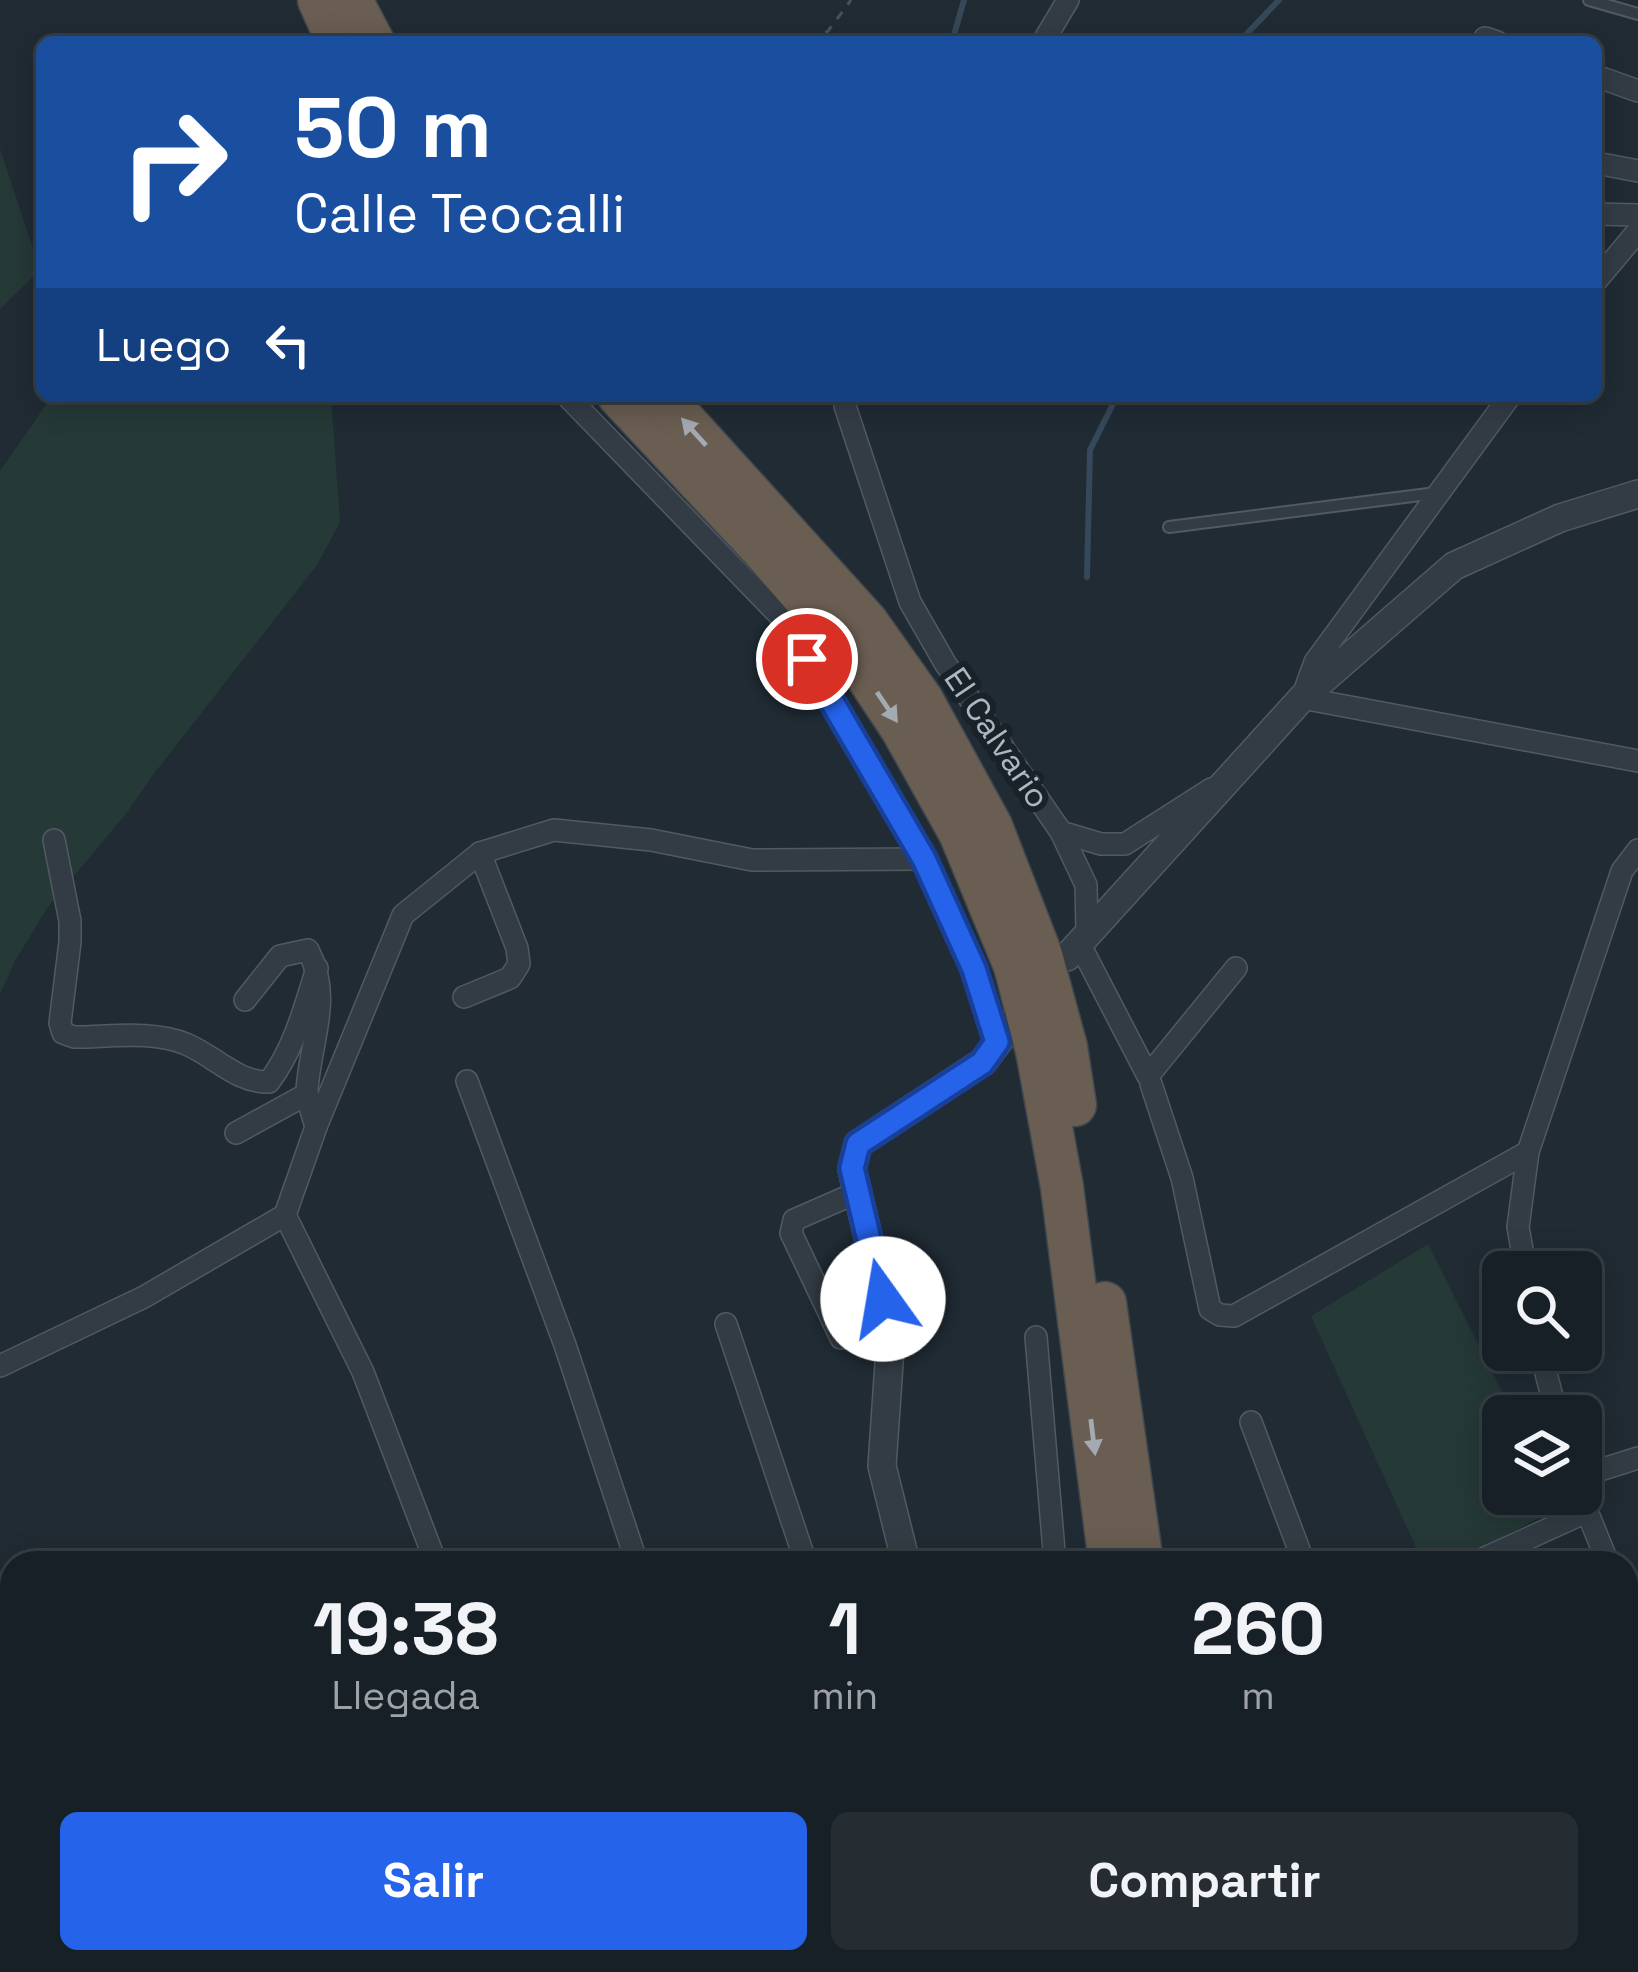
<!DOCTYPE html>
<html lang="es">
<head>
<meta charset="utf-8">
<style>
  :root { --surface:#182027; --page:#252d33; --text:#f1f3f6; --muted:#9fa3a7; --line:#363e44; --accent:#2563eb }
  body { margin:0; font-family:"Space Grotesk",sans-serif; background:var(--page); color:var(--text); height:100vh; display:flex; flex-direction:column; font-size:45px; white-space:nowrap }
  * { box-sizing:border-box; margin:0 }
  p { font-size:39px; color:var(--muted) }
  .icon { flex:none; width:66px; height:66px; fill:none; stroke:currentColor; stroke-width:2; stroke-linecap:round; stroke-linejoin:round }
  .map { position:relative; flex:1; overflow:hidden }
  .side { position:absolute; left:0px; top:1551px; width:1638px; height:423px; display:flex; flex-direction:column; background:var(--surface); border-radius:36px 36px 0 0; box-shadow:0 6px 30px #0003,0 0 0 3px var(--line) }
  .side>* { flex:none }
  .top-card { position:absolute; left:36px; top:36px; width:1566px; height:366px; border-radius:18px; box-shadow:0 6px 30px #0003,0 0 0 3px var(--line); background:#1a4fa0; color:#fff; overflow:hidden }
  .fabs { position:absolute; left:1482px; top:1251px; display:grid; gap:24px }
  .fabs a { display:grid; place-items:center; width:120px; height:120px; border-radius:18px; background:var(--surface); box-shadow:0 6px 30px #0003,0 0 0 3px var(--line); font-size:60px }
  .pin { position:absolute; display:grid; place-items:center; width:102px; height:102px; color:#fff; margin:-51px; border:6px solid #fff; border-radius:50%; box-shadow:0 3px 12px #0007 }
  .me { position:absolute; width:132px; margin:-66px; rotate:347deg; stroke-linejoin:round; filter:drop-shadow(0 0 9px #0008) }
  .turn { display:flex; align-items:center; gap:42px; height:252px; padding:0 60px; font-size:54px }
  .turn .icon { width:156px; height:156px; stroke-width:2.5 }
  .turn b { display:block; font-size:84px; line-height:102px }
  .then { display:flex; align-items:center; height:114px; padding:0 60px; background:#0003; gap:24px; font-size:45px }
  .eta { display:flex; justify-content:space-evenly; align-items:center; height:204px; text-align:center }
  .eta b { font-size:72px; font-weight:600; line-height:84px }
  .cta { display:flex; gap:24px; margin-top:auto; padding:24px 60px }
  .cta a { flex:1; height:138px; border-radius:18px; background:var(--accent); color:#fff; font-size:48px; font-weight:600; line-height:138px; text-align:center }
  .cta a+a { background:var(--page); color:var(--text) }
  .map>svg:first-child { display:block }
</style>
</head>
<body>
<div class="map">
<svg width="1638" height="1972" viewBox="0 0 1638 1972">
  <rect width="100%" height="100%" fill="#202b34"/>
  <g fill="#253937">
    <path d="M0,149L40,270L0,309Z"/>
    <path d="M52,396H331L340,522L317,565L153,775L125,815L48,907L16,959L0,994V471Z"/>
    <path d="M1428,1244L1514,1416H1503V1494H1553L1559,1507L1455,1563H1423L1311,1316Z"/>
  </g>
  <g fill="none" stroke-linecap="round" stroke-linejoin="round">
    <g stroke="#35495a" stroke-width="6">
      <path d="M952,42L964,0"/>
      <path d="M1239,42L1279,0"/>
      <path d="M1087,577L1090,450L1117,396"/>
    </g>
    <g stroke="#515a63" stroke-width="14">
      <g id="service">
        <path d="M1589,0L1638,14"/>
        <path d="M1169,527L1436,493"/>
      </g>
    </g>
    <g stroke="#515a63" stroke-width="24">
      <g id="minor">
        <path d="M1485,38L1497,42"/>
        <path d="M1043,42L1068,0"/>
        <path d="M1596,76L1638,91"/>
        <path d="M1596,163L1638,171"/>
        <path d="M1596,214L1638,215"/>
        <path d="M1596,281L1638,231"/>
        <path d="M567,396L783,619L924,859L974,969L997,1043"/>
        <path d="M845,396V406L910,602L945,663L1061,832L1101,844H1125L1211,789"/>
        <path d="M1510,396L1315,662L1302,698L1638,761"/>
        <path d="M1061,832L1086,885L1087,932"/>
        <path d="M54,840L70,921V942L60,1023L63,1033L74,1037C110,1037 152,1030 186,1044C215,1056 237,1083 269,1082C294,1049 305,1007 317,968"/>
        <path d="M1079,943L1148,1076L1236,968"/>
        <path d="M464,997L510,978L519,964L517,948L480,853"/>
        <path d="M245,1000L280,956L308,950C333,998 310,1042 307,1090C307,1102 313,1115 316,1127"/>
        <path d="M467,1081L565,1345L637,1563"/>
        <path d="M1151,1084L1182,1178L1210,1309L1220,1315L1234,1316L1528,1152"/>
        <path d="M236,1133L307,1094"/>
        <path d="M285,1215L363,1372L436,1563"/>
        <path d="M1526,1272L1518,1227L1528,1152L1622,871L1638,850"/>
        <path d="M726,1324L806,1563"/>
        <path d="M1036,1337L1055,1563"/>
        <path d="M841,1338L791,1233L794,1220L858,1192"/>
        <path d="M1540,1350L1557,1416"/>
        <path d="M0,1366L144,1297L285,1215L316,1127L403,915L480,853L554,830L651,840L752,860L924,859"/>
        <path d="M1251,1422L1304,1563"/>
        <path d="M1581,1476L1638,1458"/>
        <path d="M1580,1494L1608,1563"/>
        <path d="M1474,1563L1586,1512"/>
        <path d="M1626,1604L1638,1631"/>
        <path d="M1626,1775L1638,1798"/>
        <path d="M287,1962L291,1972"/>
        <path d="M586,1962L590,1972"/>
        <path d="M1187,1962L1194,1972"/>
        <path d="M1451,1962L1456,1972"/>
        <path d="M1611,1972L1638,1956"/>
      </g>
    </g>
    <g stroke="#515a63" stroke-width="30">
      <g id="tertiary">
        <path d="M1067,957L1302,698L1454,566L1560,518L1638,494"/>
        <path d="M906,1563L882,1466L891,1334L852,1169L858,1144L983,1062L1012,1023"/>
        <path d="M1010,1962L1013,1972"/>
      </g>
    </g>
    <g stroke="#3e474f" stroke-width="45">
      <g id="motorway">
        <path d="M319,0L338,42"/>
        <path d="M351,0L373,42"/>
        <path d="M619,396L762,549L849,649L902,729L960,833L1015,966L1037,1051L1062,1187L1110,1563"/>
        <path d="M662,396L866,621L922,700L991,826L1041,955L1066,1047L1075,1105"/>
        <path d="M1105,1303L1142,1563"/>
        <path d="M1231,1962L1236,1972"/>
        <path d="M1264,1962L1269,1972"/>
      </g>
    </g>
    <path stroke="#435556" stroke-width="3" stroke-dasharray="9 9" stroke-linecap="butt" d="M810,42L828,31L851,0"/>
    <use href="#service" stroke="#333c45" stroke-width="10"/>
    <use href="#minor" stroke="#333c45" stroke-width="21"/>
    <use href="#tertiary" stroke="#333c45" stroke-width="27"/>
    <use href="#motorway" stroke="#6a5d51" stroke-width="42"/>
  </g>
  <defs><path id="oneway-solid" d="M-6-.8H1V-3.2L6.5 0L1 3.2V.8H-6Z" transform="scale(3)"/></defs>
  <g fill="#a3aab1">
    <use href="#oneway-solid" transform="translate(694 432) rotate(-132)"/>
    <use href="#oneway-solid" transform="translate(887 707) rotate(56)"/>
    <use href="#oneway-solid" transform="translate(1093 1437) rotate(83)"/>
  </g>
  <g fill="none" stroke-linecap="round" stroke-linejoin="round">
    <g stroke="#184099" stroke-width="30">
      <path id="route" d="M807,659L924,859L974,969L997,1042L982,1063L858,1144L852,1168L883,1299"/>
    </g>
    <use href="#route" stroke="#2563eb" stroke-width="21"/>
  </g>
  <g text-anchor="middle" dominant-baseline="central" stroke-width="12" stroke-linejoin="round" paint-order="stroke">
    <g font-size="33" fill="#adb7c2" stroke="#192129">
      <text transform="translate(997 738) rotate(56)">El Calvario</text>
    </g>
  </g>
</svg>
<div class="fabs">
<a><svg class="icon" aria-label="search" viewBox="0 0 24 24"><circle cx="10" cy="10" r="6"/><path d="M15 15l6 6"/></svg></a>
<a><svg class="icon" aria-label="layers" viewBox="0 0 24 24"><path d="M12 4l9 5-9 5-9-5zM3 14l9 5 9-5"/></svg></a>
</div>
<div class="pin" style="left:807px;top:659px;background:#d93025"><svg class="icon" aria-label="arrive" viewBox="0 0 24 24"><path d="M6 21V4h12l-3 4 3 4H6"/></svg></div>
<svg class="me" style="left:883px;top:1299px" viewBox="-20 -20 40 40"><circle r="19" fill="#fff"/><path d="M0-13L10 11 0 6-10 11z" fill="#2563eb"/></svg>
<div class="top-card">
<div class="turn"><svg class="icon" aria-label="right" viewBox="0 0 24 24"><path d="M7 20v-9h11M14 6l5 5-5 5"/></svg><div><b>50 m</b>Calle Teocalli</div></div>
<div class="then">Luego<svg class="icon" aria-label="left" viewBox="0 0 24 24"><path d="M17 20v-9H6M10 6l-5 5 5 5"/></svg></div>
</div>
<section class="side">
<div class="eta">
<div><b>19:38</b><p>Llegada</p></div>
<div><b>1</b><p>min</p></div>
<div><b>260</b><p>m</p></div>
</div>
<div class="cta"><a>Salir</a><a>Compartir</a></div>
</section>
</div>
</body>
</html>
